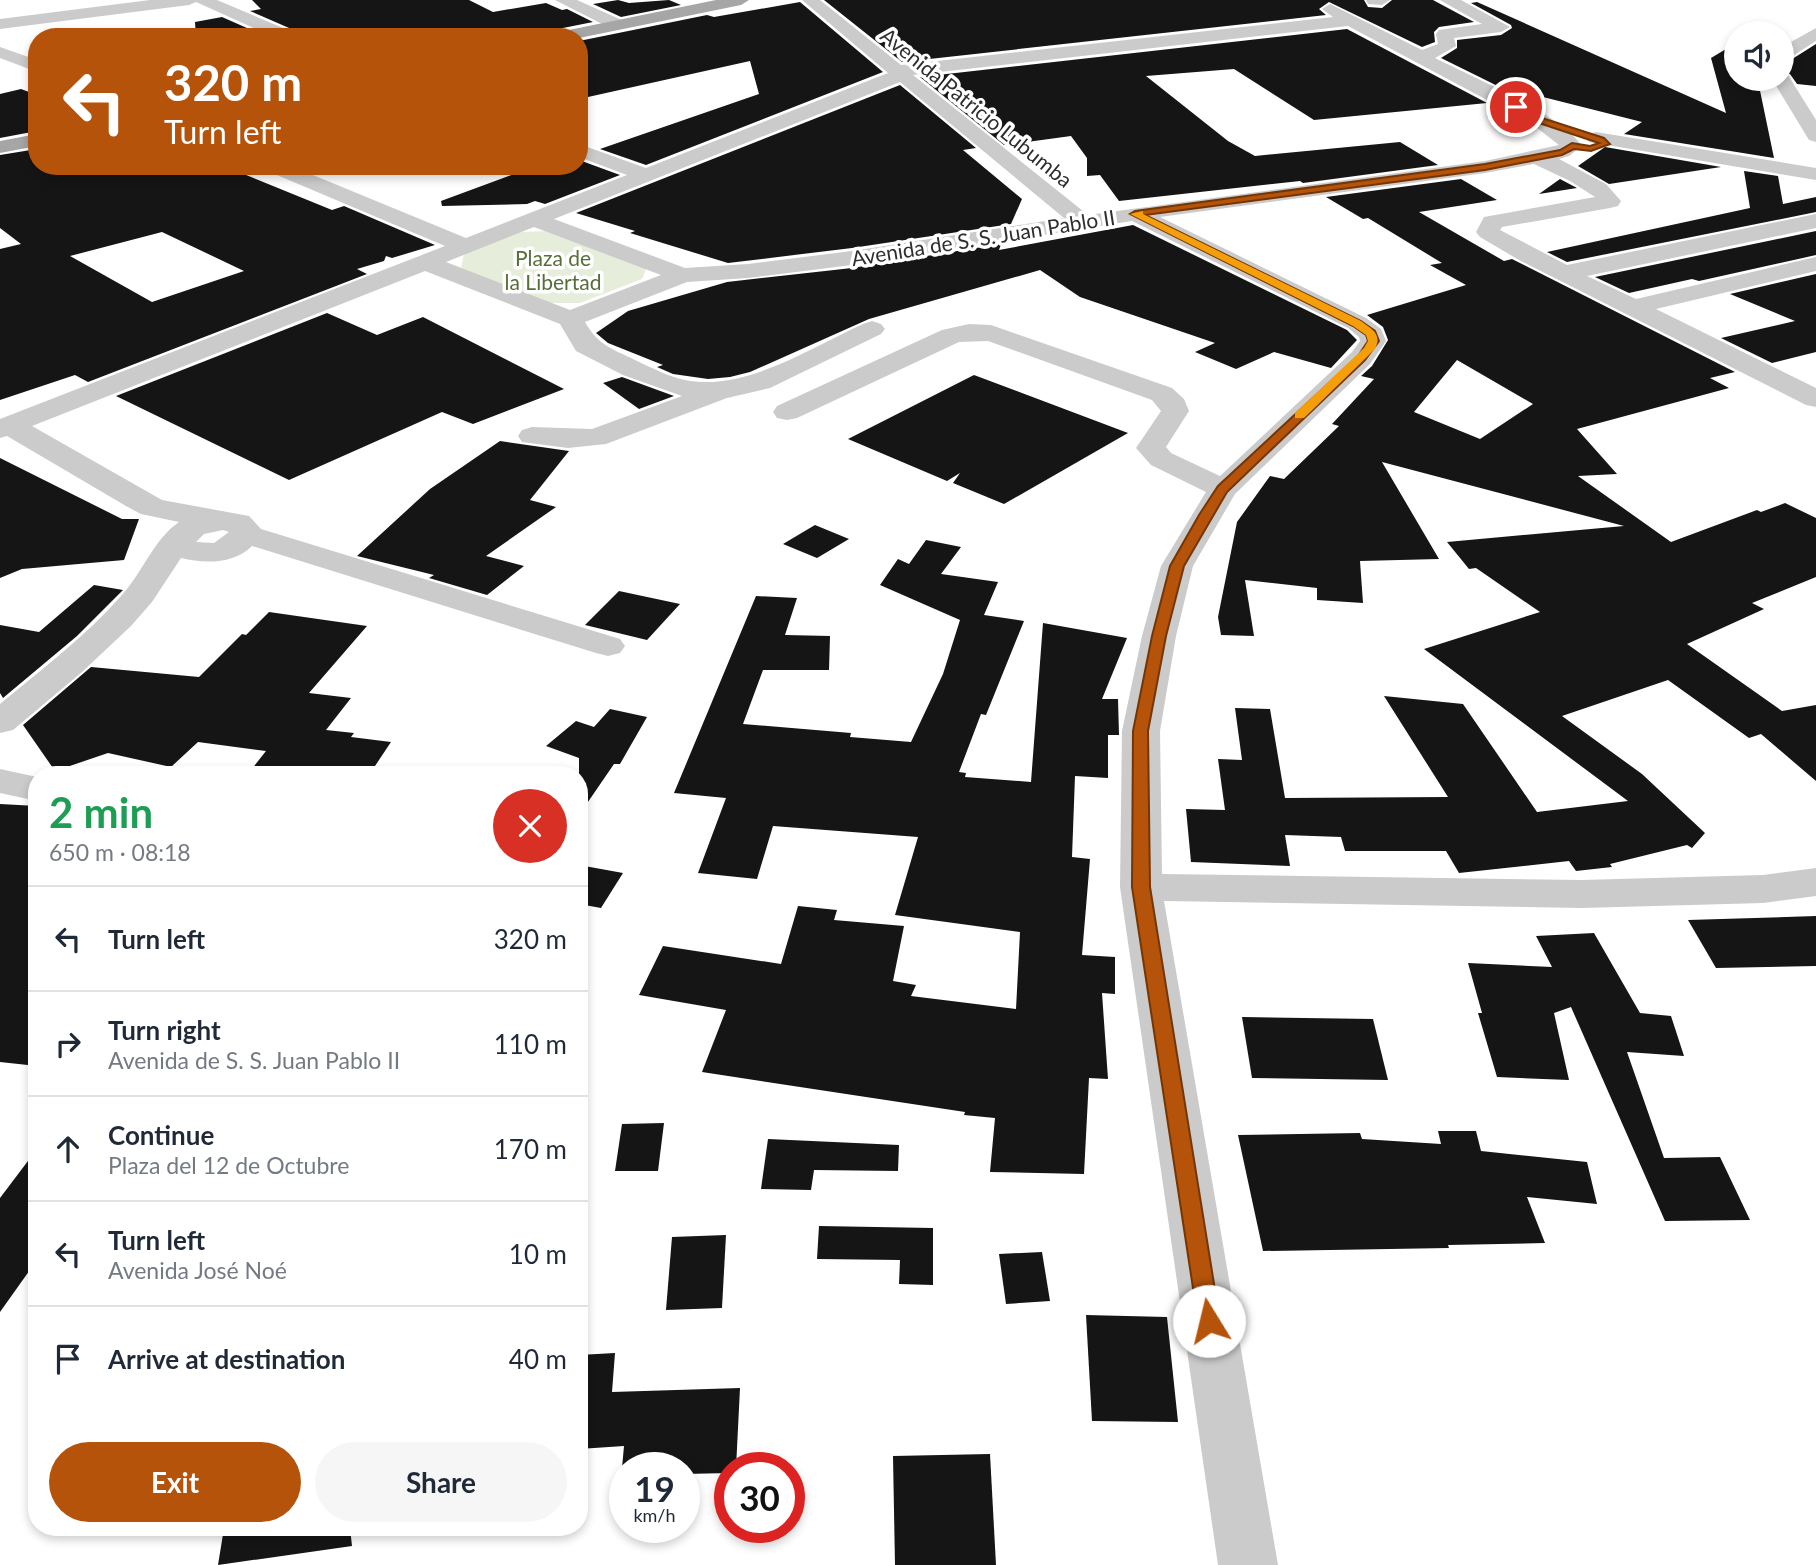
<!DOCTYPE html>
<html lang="en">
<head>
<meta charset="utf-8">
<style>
  :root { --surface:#fff; --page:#f6f6f7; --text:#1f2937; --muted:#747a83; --line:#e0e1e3; --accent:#b45309 }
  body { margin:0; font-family:Lato,sans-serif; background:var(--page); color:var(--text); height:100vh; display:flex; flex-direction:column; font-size:26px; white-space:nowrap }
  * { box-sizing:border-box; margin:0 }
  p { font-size:23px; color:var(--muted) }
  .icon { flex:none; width:38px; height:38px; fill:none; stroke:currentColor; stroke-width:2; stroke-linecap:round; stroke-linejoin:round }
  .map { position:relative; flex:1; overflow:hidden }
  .panel { position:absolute; left:28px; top:766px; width:560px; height:770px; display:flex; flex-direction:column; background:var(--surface); border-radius:28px; box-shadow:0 4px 10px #0003 }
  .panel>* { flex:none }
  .top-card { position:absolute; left:28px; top:28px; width:560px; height:147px; border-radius:28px; box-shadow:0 4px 10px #0003; background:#b45309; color:#fff; overflow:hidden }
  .buttons { position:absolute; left:1724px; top:21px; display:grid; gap:14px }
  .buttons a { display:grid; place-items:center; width:70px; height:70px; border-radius:50%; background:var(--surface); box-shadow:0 4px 10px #0003; font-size:35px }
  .speed { position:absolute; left:609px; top:1452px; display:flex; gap:14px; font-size:35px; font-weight:700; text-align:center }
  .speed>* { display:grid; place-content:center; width:91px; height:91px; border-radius:50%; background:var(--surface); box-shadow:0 4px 10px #0003; line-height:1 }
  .speed small { font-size:18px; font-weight:400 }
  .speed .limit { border:10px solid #d22; background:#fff; color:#111 }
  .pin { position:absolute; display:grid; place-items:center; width:60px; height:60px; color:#fff; margin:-30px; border:4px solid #fff; border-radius:50%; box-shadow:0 2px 7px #0007 }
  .me { position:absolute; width:77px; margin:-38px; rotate:351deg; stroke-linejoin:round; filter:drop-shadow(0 0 5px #0008) }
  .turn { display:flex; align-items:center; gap:24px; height:147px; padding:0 21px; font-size:32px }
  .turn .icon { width:91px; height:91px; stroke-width:2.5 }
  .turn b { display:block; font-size:49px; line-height:60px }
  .round { display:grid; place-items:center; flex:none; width:74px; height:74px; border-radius:37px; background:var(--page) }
  .overview { display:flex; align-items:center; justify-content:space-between; height:119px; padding:0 21px }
  h1 { font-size:42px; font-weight:700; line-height:52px; color:#1e9e55 }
  .action { display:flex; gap:14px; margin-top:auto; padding:14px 21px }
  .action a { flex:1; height:80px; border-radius:42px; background:var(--accent); color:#fff; font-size:28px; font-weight:700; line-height:80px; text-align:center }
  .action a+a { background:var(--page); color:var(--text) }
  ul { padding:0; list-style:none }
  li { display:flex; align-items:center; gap:21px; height:105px; padding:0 21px; border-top:2px solid var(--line) }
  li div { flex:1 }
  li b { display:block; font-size:26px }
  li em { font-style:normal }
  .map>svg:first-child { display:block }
</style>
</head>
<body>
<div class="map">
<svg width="1816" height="1565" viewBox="0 0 1816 1565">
  <rect width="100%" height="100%" fill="#fff"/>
  <path fill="#e6edda" d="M549,231L647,267L642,279L580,303H546L461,268L464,254L519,232Z"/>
  <g fill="#151515" fill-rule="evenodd">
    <path d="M252,0H469L493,12L546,3L562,10L567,9L593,22L558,29L547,37H300L296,31L250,11L261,9Z"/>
    <path d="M618,0L629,3L669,0L681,5L621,17L593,4Z"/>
    <path d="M824,0H1364L1368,7L1382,8L1392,0H1433L1474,22L1439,27L1434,32L1435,42L1422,47L1329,2L1319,9L1326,15L902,62Z"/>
    <path d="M800,2L883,72L646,165L600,149L759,94L750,61L579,99V41L707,15L714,17Z"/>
    <path d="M1477,2L1726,113L1711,58L1736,43V79H1769L1771,82L1758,81L1774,158L1624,134L1642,122L1543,97L1524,99L1441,58L1457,48V40L1501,35L1512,28L1511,25L1471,3Z"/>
    <path d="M222,17L267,37H196L195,22Z"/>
    <path d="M1347,29L1487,103L1314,120L1234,69L1146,76L1228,141L1255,156L1400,142L1438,165L1303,183L1300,181L1119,201L1100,175L1087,176V158L1071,136L1004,145L920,77Z"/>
    <path d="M1816,44V86L1797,84L1790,74L1782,72V62L1789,61Z"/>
    <path d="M900,85L976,148L963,150L1022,199L1011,224L852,248L728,263L630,233L635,231L576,213Z"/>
    <path d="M21,89L37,95V131L0,138V94Z"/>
    <path d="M1605,147L1721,167L1609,184L1578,166Z"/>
    <path d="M37,149V166H224L332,210L344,206L435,245L392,258L386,256L384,261L357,269L367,274L88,382L75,375L0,400V249L21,244L0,228V155ZM162,232L244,271L152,302L70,256Z"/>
    <path d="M579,160L620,175L545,204L535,201L527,204L442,206L441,201L536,166H579Z"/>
    <path d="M1744,171L1778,176L1783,204L1816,197V212L1567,262L1547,252L1750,208Z"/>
    <path d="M1461,179L1497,200L1419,212L1504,261L1512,259L1735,372L1710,378L1729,388L1577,429L1617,474L1578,476L1671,542L1757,510L1761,512L1785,503L1816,518V577L1752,603L1764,609L1687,644L1782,711L1816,705V781L1761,734L1749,738L1668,680L1562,716L1642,774L1705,833L1692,848L1687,845L1610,864L1612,867L1576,871L1569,861L1459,873L1446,851H1345L1341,837L1285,835L1290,866L1191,862L1186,809L1225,810L1218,759L1242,760L1235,708L1270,709L1285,798L1448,797L1384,696L1463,704L1537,812L1628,801L1424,649L1540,612L1476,568L1469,569L1447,542L1624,526L1382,462L1439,559L1360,561L1363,603L1317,600V588L1245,580L1254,636L1221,635L1218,617L1237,522L1270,476L1284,479L1339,426L1332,424L1374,379L1361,376L1372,366L1388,340L1383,327L1367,315L1466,285L1430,265L1442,263L1368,218L1363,219L1326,197ZM1457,360L1533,404L1480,439L1414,412Z"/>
    <path d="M1560,179L1577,188L1539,194Z"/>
    <path d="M1133,225L1347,330L1357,340L1331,368L1274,352L1236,369L1195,352L1215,343L1080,297L1040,270L869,319L750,372L730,377L708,379L673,374L657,367L663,365L608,343L596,333L628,311L727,282L852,268L1001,244L999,250Z"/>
    <path d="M1816,231V255L1699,281L1692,279L1629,293L1595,277Z"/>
    <path d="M1816,274V352L1772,363L1721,338L1795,321L1730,294Z"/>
    <path d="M327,313L377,335L423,317L564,389L473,424L442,412L289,480L116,396Z"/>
    <path d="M974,375L1128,433L1004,504L953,483L960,473L947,481L848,439Z"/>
    <path d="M622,377L674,396L639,409L603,383Z"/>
    <path d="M500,441L569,451L530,500L556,507L486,556L524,566L487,595L429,578L434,575L357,556L430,489Z"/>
    <path d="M0,458L122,519H139L124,560L22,569L0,578Z"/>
    <path d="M815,525L849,539L817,558L783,544Z"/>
    <path d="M926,540L961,547L941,574L998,582L984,615L1024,621L986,715L981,714L959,772L966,773L965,777L1031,782L1043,623L1127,638L1102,699H1118L1119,735H1108V778L1075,776L1072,857L1090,859L1082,955L1115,957V994L1102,993L1108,1079L1089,1078L1084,1174L990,1172L995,1118L964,1115L965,1112L702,1072L726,1010L639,995L663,946L781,964L798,906L837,910L834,920L904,926L893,981L916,985L911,996L1016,1009L1020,932L895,915L918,837L773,826L757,879L698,873L726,798L674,793L756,596L797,598L785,635L830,636L829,670H763L743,724L851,733L850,737L911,742L943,674L960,620L880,585L898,559L909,564Z"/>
    <path d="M94,585L123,590L77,636L3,698L0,693V625L39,632Z"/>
    <path d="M619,591L680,604L647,640L585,625Z"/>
    <path d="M269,612L367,626L309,693L351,698L326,730L354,733L351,737L391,742L369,775H247L266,751L198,742L171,767L108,753L55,771L23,725L91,667L199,677L242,634L246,635Z"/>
    <path d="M610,709L647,717L620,764H614L579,815V758L546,746L576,721L594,727Z"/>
    <path d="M0,804L37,806V1066L0,1062Z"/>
    <path d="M579,865L623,873L601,908L579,904Z"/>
    <path d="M1816,916V966L1716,968L1688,920Z"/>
    <path d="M1594,933L1640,1013L1671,1016L1684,1056L1627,1052L1664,1158L1720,1157L1750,1220L1665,1221L1571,1007L1554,1013L1569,1080L1497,1077L1478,1013H1482L1468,963L1552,967L1536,936Z"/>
    <path d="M1242,1017L1373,1019L1388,1080L1252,1078Z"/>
    <path d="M664,1123L658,1171H615L622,1124Z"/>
    <path d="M1438,1131H1476L1481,1151L1587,1162L1597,1204L1527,1197L1545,1243L1448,1245L1449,1248L1263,1251L1238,1135L1360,1133L1362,1139L1441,1144Z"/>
    <path d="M768,1139L899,1145L898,1171L814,1170L811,1190L761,1189Z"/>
    <path d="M37,1149V1260L0,1312V1198Z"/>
    <path d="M819,1226L933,1228V1285L899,1284L900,1260L817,1259Z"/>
    <path d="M726,1235L722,1308L666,1310L672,1237Z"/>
    <path d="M1042,1252L1050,1301L1006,1304L999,1254Z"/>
    <path d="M1086,1315L1167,1317L1178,1422L1092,1421Z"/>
    <path d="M615,1353L612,1392L740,1388L736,1468H730V1473L684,1474V1468H622L624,1446L579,1449V1355Z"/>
    <path d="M990,1454L996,1565H895L893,1456Z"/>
    <path d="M224,1528H350L352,1546L218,1565Z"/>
  </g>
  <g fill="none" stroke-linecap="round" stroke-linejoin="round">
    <g fill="#cbcbcb" fill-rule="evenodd">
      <path d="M150,0H217L295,33L298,37H274L196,2L189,5L0,29V19Z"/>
      <path d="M555,0H577L624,21L627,25L618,30L612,29Z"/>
      <path d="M802,0H820L901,65L1333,17L1322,9L1330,4L1422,50L1438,44L1436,34L1439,30L1482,24L1440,0H1461L1510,27L1501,32L1454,38L1456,46L1435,58C1474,78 1559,113 1582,146L1569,156L1559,159L1606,184L1621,201L1618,206L1610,208L1502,227L1500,230L1567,265L1816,214V228L1587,276L1636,299L1816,257V271L1656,309L1816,388V407L1806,405L1519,260L1480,237L1476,232L1484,217L1595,197L1570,181L1534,164L1485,173L1160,217L1366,318L1381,329L1386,341L1370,364L1235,494L1193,566L1176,636L1160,731L1162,874L1582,880L1763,875L1816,868V896L1763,903L1582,908L1164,901L1278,1565H1218L1120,887L1122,731L1142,636L1161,566L1206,492L1151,465L1136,448L1161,411L1152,400L988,341L959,342L797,418L787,420L777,418L773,412L777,406L942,330L969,324L991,325L1172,388L1184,399L1189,411L1166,447L1171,453L1220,476L1352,352L1360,341L1359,337L1348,328L1132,221L852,265L748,278L687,282L585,322C599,346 611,348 635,360C650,367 669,377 685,380C745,392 810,348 863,324L872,321L881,324L885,329L881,334L770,388L727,398L606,444L568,448L522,442L518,436L522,430L532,427L592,429L682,396L623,375L576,351L560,324L425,271L32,426L162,500L249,516L261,529L620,639L625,646L620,653L608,656L596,653L252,546C234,564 205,564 181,558L152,602L131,626L82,672L13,730L0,733V704C42,669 86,636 122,595C142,573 154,539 179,522L141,514L126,506L7,436L0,438V419L445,246L265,170L262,166H291L466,238L627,175L579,157V144L646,168L888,73ZM1348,26L1532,124L1559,145L1485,161L1088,215L913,75ZM900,82L1064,218L852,251L748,264L685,268L554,219ZM534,227L661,275L570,310L446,262ZM223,530L229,532L214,543L196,542L204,534Z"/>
      <path d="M1366,0H1390L1382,5L1368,4Z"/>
      <path d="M1816,28V41L1788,59L1782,60V47Z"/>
      <path d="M0,47L37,60V72L0,58Z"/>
      <path d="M1782,74L1788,75L1816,120V142L1809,140L1772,79H1782Z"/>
      <path d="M1596,132L1816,168V180L1589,142L1586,138L1589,134Z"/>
      <path d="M0,769L37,777V801L0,793Z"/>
    </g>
    <g fill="#a6a6a6" fill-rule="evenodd">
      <path d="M716,0H749L741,5L579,38L550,37L559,32Z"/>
      <path d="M37,134V146L0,153V141Z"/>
    </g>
  </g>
  <path fill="#b45309" stroke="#753606" stroke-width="2" d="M1516,105L1542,118L1604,138L1610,144L1591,151L1574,149L1562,155L1485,170L1145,215L1361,321L1375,331L1379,341L1365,360L1227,492L1184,566L1166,636L1148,731L1150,887L1220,1321L1217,1328L1209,1330L1201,1328L1198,1321L1132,887L1133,731L1152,636L1170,566L1199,515L1218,486L1358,356L1368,341L1366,335L1353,326L1130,214L1135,211L1485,164L1560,150L1572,143L1590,146L1599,143L1536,122L1513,109Z"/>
  <path fill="#f59e0b" d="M1143,211V214L1361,321C1373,330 1382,334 1375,349L1304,418H1295V413L1364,348L1368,341L1366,335L1353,326L1130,214Z"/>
  <g text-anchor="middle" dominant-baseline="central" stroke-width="7" stroke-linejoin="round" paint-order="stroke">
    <g font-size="21" fill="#2e2e2e" stroke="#fff">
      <text transform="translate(977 107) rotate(39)">Avenida Patricio Lubumba</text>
      <text transform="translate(983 237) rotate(-9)">Avenida de S. S. Juan Pablo II</text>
    </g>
    <g font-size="21" fill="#566e37" stroke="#fff">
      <text x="553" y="257">Plaza de<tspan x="553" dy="24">la Libertad</tspan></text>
    </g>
  </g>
</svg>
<div class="buttons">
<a><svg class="icon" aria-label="sound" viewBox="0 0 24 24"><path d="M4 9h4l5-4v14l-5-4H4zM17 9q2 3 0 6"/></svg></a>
</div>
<div class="speed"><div>19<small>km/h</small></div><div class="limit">30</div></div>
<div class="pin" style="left:1516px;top:107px;background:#d93025"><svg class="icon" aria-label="arrive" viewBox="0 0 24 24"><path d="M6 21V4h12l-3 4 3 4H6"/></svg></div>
<svg class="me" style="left:1209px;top:1321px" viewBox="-20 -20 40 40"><circle r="19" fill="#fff"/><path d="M0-13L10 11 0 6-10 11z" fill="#b45309"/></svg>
<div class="top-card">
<div class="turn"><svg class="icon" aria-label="left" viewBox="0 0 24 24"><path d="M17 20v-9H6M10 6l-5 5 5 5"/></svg><div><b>320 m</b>Turn left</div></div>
</div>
<section class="panel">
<div class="overview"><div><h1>2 min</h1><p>650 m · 08:18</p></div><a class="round" style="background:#d93025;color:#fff"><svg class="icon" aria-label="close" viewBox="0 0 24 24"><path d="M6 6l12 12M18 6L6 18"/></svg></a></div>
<ul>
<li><svg class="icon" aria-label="left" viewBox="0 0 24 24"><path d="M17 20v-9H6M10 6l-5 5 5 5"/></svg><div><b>Turn left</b></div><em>320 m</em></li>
<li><svg class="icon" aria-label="right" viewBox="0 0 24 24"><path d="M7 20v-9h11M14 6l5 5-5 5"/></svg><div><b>Turn right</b><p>Avenida de S. S. Juan Pablo II</p></div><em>110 m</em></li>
<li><svg class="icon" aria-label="ahead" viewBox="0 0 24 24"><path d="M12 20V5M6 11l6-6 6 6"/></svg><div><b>Continue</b><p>Plaza del 12 de Octubre</p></div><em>170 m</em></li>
<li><svg class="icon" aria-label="left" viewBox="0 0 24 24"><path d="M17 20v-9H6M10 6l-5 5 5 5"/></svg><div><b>Turn left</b><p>Avenida José Noé</p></div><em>10 m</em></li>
<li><svg class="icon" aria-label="arrive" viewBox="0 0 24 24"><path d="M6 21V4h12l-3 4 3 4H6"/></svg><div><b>Arrive at destination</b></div><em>40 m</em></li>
</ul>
<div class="action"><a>Exit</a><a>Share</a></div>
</section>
</div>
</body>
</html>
